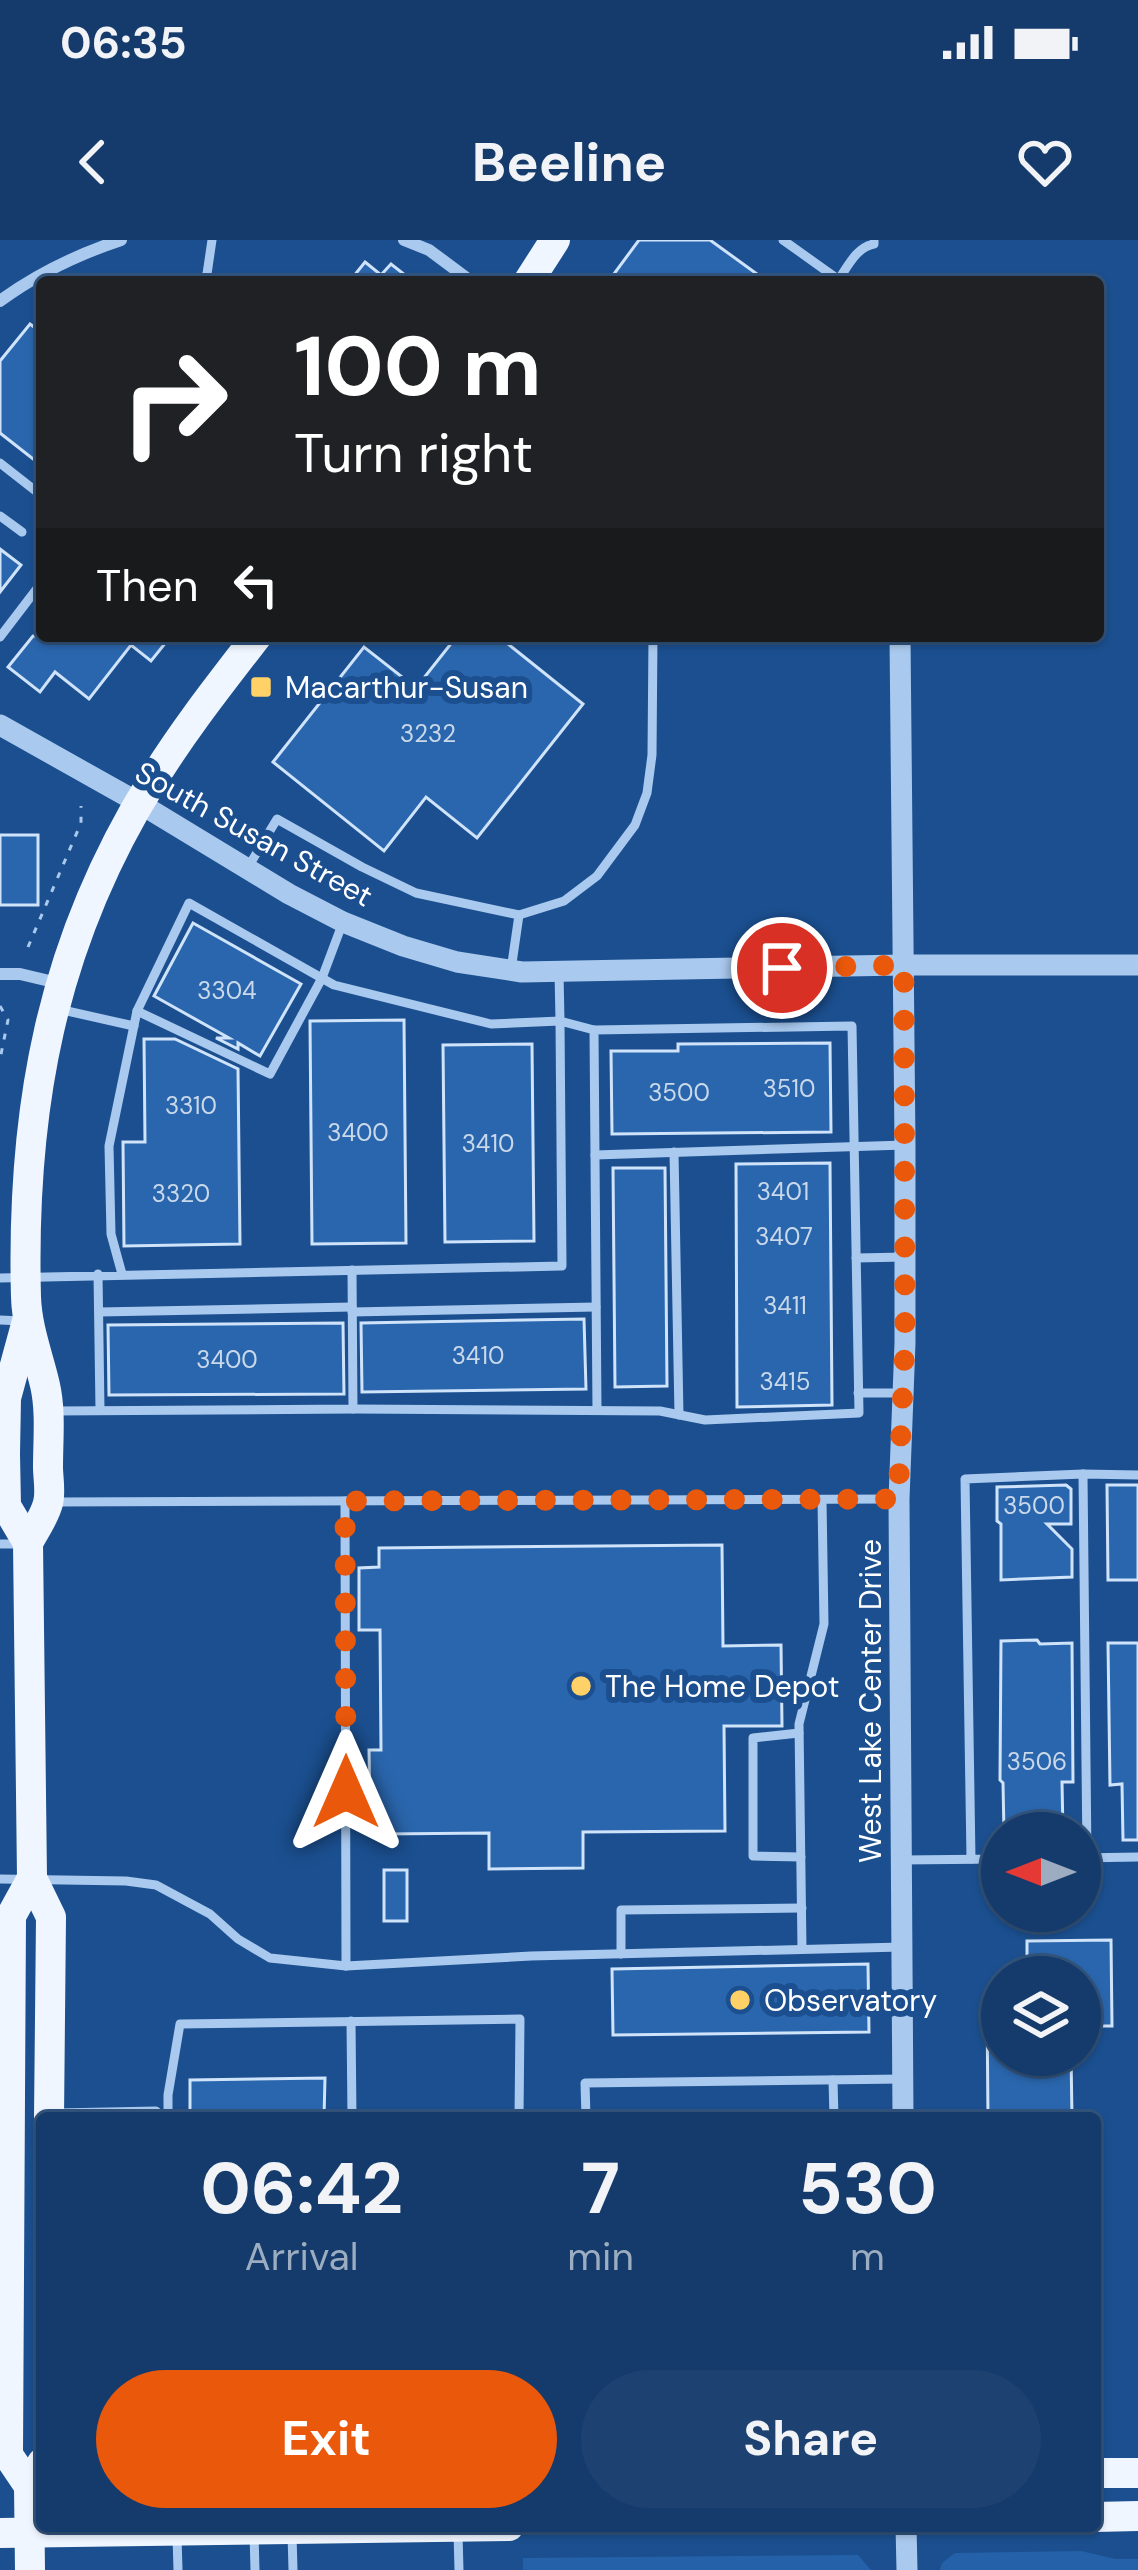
<!DOCTYPE html>
<html lang="en">
<head>
<meta charset="utf-8">
<style>
  :root { --surface:#143b6b; --page:#1d4271; --text:#f1f3f6; --muted:#9dadc1; --line:#33557e; --accent:#ea580c }
  body { margin:0; font-family:"DM Sans",sans-serif; background:var(--page); color:var(--text); height:100vh; display:flex; flex-direction:column; font-size:45px; white-space:nowrap }
  * { box-sizing:border-box; margin:0 }
  p { font-size:39px; color:var(--muted) }
  .icon { flex:none; width:66px; height:66px; fill:none; stroke:currentColor; stroke-width:2; stroke-linecap:round; stroke-linejoin:round }
  .map { position:relative; flex:1; overflow:hidden }
  .sheet { position:absolute; left:36px; top:1872px; width:1065px; height:420px; display:flex; flex-direction:column; background:var(--surface); border-radius:12px; box-shadow:0 3px 9px #0004,0 0 0 3px var(--line) }
  .sheet>* { flex:none }
  .banner { position:absolute; left:36px; top:36px; width:1068px; height:366px; border-radius:12px; box-shadow:0 3px 9px #0004,0 0 0 3px var(--line); background:#202124; color:#fff; overflow:hidden }
  .needle { width:78px; rotate:270deg }
  .controls { position:absolute; left:981px; top:1572px; display:grid; gap:24px }
  .controls a { display:grid; place-items:center; width:120px; height:120px; border-radius:50%; background:var(--surface); box-shadow:0 3px 9px #0004,0 0 0 3px var(--line); font-size:60px }
  .pin { position:absolute; display:grid; place-items:center; width:102px; height:102px; color:#fff; margin:-51px; border:6px solid #fff; border-radius:50%; box-shadow:0 3px 12px #0007 }
  .me { position:absolute; width:132px; margin:-66px; rotate:0deg; stroke-linejoin:round; filter:drop-shadow(0 0 9px #0008) }
  .turn { display:flex; align-items:center; gap:42px; height:252px; padding:0 60px; font-size:54px }
  .turn .icon { width:156px; height:156px; stroke-width:2.5 }
  .turn b { display:block; font-size:84px; line-height:102px }
  .then { display:flex; align-items:center; height:114px; padding:0 60px; background:#0003; gap:24px; font-size:45px }
  .eta { display:flex; justify-content:space-evenly; align-items:center; height:204px; text-align:center }
  .eta b { font-size:72px; font-weight:700; line-height:84px }
  .cta { display:flex; gap:24px; margin-top:auto; padding:24px 60px }
  .cta a { flex:1; height:138px; border-radius:72px; background:var(--accent); color:#fff; font-size:48px; font-weight:700; line-height:138px; text-align:center }
  .cta a+a { background:var(--page); color:var(--text) }
  .status { display:flex; justify-content:space-between; align-items:center; height:84px; padding:0 60px; background:var(--surface); direction:ltr }
  .status svg { height:33px; fill:currentColor }
  header { display:flex; justify-content:space-between; align-items:center; height:156px; padding:0 60px; background:var(--surface); font-size:54px; font-weight:700 }
  .map>svg:first-child { display:block }
</style>
</head>
<body>
<div class="status"><b>06:35</b><svg viewBox="0 0 49 12"><path d="M0 12V9h3v3zM5 12V6h3v6zM10 12V3h3v9zM15 12V0h3v12zM26 1h20v11H26zM47 4h2v5h-2z"/></svg></div>
<header><svg class="icon" aria-label="back" viewBox="0 0 24 24"><path d="M15 5l-7 7 7 7"/></svg>Beeline<svg class="icon" aria-label="heart" viewBox="0 0 24 24"><path d="M12 20l-8-8c-3-5 5-10 8-4 3-6 11-1 8 4z"/></svg></header>
<div class="map">
<svg width="1138" height="2330" viewBox="0 0 1138 2330">
  <rect width="100%" height="100%" fill="#1b4f8f"/>
  <g fill="#2461a8">
    <path d="M1081,2311L1116,2319H1138V2330H940L942,2323L955,2313Z"/>
    <path d="M858,2315L871,2330H523V2318Z"/>
  </g>
  <g fill="#2a66ad" stroke="#cfe3fa" stroke-width="3">
    <path d="M639,0H710L768,42H608Z"/>
    <path d="M365,22L381,35L391,24L414,42H349Z"/>
    <path d="M30,84L42,93V226L0,193V121Z"/>
    <path d="M0,309L21,325L0,352Z"/>
    <path d="M33,396H171L151,421L131,405L89,459L55,432L40,452L8,427Z"/>
    <path d="M457,396H498L583,464L477,598L426,557L384,611L273,522L364,407L416,448Z"/>
    <rect x="0" y="595" width="38" height="70"/>
    <path d="M193,683L301,744L260,816L238,803V809L216,798H229L154,756Z"/>
    <path d="M404,780L406,1003L312,1004L310,781Z"/>
    <path d="M144,799H175L238,829L240,1004L124,1006L123,902H145Z"/>
    <path d="M830,803L831,892L612,894L611,811H678V804Z"/>
    <path d="M532,804L534,1001L445,1002L443,805Z"/>
    <path d="M830,923L832,1165L737,1167L736,924Z"/>
    <path d="M613,928H665L667,1146L615,1147Z"/>
    <path d="M584,1079L586,1149L362,1152L361,1083Z"/>
    <path d="M343,1083L344,1154L109,1155L108,1085Z"/>
    <path d="M1066,1245L1071,1249V1284H1047L1072,1309V1337L1001,1340V1284L997,1281V1247Z"/>
    <path d="M1107,1245H1138V1340H1108Z"/>
    <path d="M722,1305L723,1406L781,1405L782,1486H724L725,1591L583,1592V1628L489,1629V1593L384,1594L381,1568H370L369,1510H381L380,1390H359V1328L379,1327V1308Z"/>
    <path d="M1037,1400L1040,1404L1072,1403L1073,1542H1062L1063,1593H1004L1003,1543L1000,1540L1001,1401Z"/>
    <path d="M1108,1403H1138V1600H1123L1122,1544L1110,1545Z"/>
    <rect x="384" y="1630" width="23" height="51"/>
    <path d="M1111,1700L1112,1786H1080V1737H1027V1701Z"/>
    <path d="M868,1724L869,1792L613,1795L612,1729Z"/>
    <path d="M987,1765H1002V1815H1071L1072,1878H988Z"/>
    <path d="M325,1838L324,1878H190V1840Z"/>
  </g>
  <g fill="none" stroke-linecap="round" stroke-linejoin="round">
    <g stroke="#a9c9ee" stroke-width="3" stroke-dasharray="6 9" stroke-linecap="butt">
      <path d="M28,707L81,583V566"/>
      <path d="M0,766L8,780L0,819"/>
    </g>
    <g stroke="#a9c9ee" stroke-width="9">
      <path d="M783,0L839,40"/>
      <path d="M201,42L207,34L212,0"/>
      <path d="M837,42C847,28 856,7 874,4V0"/>
      <path d="M0,223L37,252L42,246"/>
      <path d="M0,276L22,292"/>
      <path d="M0,397L42,342"/>
      <path d="M247,629L277,579L362,627L416,653L519,675L511,730"/>
      <path d="M519,675L564,661L597,636L635,585L647,553L652,515L653,396"/>
      <path d="M559,732L560,781L594,790"/>
      <path d="M58,769L134,786"/>
      <path d="M137,771L270,834L322,738L343,682"/>
      <path d="M674,912L679,1175"/>
      <path d="M595,915L905,905"/>
      <path d="M856,1018L905,1017"/>
      <path d="M98,1034L100,1170"/>
      <path d="M0,1038L562,1026L560,781L491,784L334,745L189,663L137,771L109,906L111,994L122,1034"/>
      <path d="M99,1072L352,1067"/>
      <path d="M352,1072L596,1067"/>
      <path d="M0,1080L22,1081"/>
      <path d="M858,1153H903"/>
      <path d="M353,1169L660,1171L705,1180L859,1173L852,786L594,790L597,1170"/>
      <path d="M54,1171L353,1169L352,1030"/>
      <path d="M1083,1234L1087,1618"/>
      <path d="M345,1261L346,1726"/>
      <path d="M54,1262L895,1259"/>
      <path d="M0,1304H22"/>
      <path d="M799,1493L753,1498V1616L801,1617"/>
      <path d="M1080,1618L1138,1617"/>
      <path d="M971,1619L965,1239L1083,1234L1138,1235"/>
      <path d="M901,1620L1002,1619"/>
      <path d="M0,1639L126,1641L156,1645L210,1674L238,1699L270,1718L346,1726L531,1716L902,1707"/>
      <path d="M802,1709L799,1484L824,1384L822,1260"/>
      <path d="M621,1714V1670L802,1668"/>
      <path d="M351,1781L352,1878"/>
      <path d="M833,1840L834,1878"/>
      <path d="M57,1873L156,1871L162,1878"/>
      <path d="M168,1878V1855L180,1784L520,1779L519,1878"/>
      <path d="M586,1878L585,1843L903,1839"/>
      <path d="M254,2293L255,2330"/>
      <path d="M458,2293L459,2330"/>
      <path d="M292,2294L293,2330"/>
      <path d="M177,2296L178,2330"/>
    </g>
    <g stroke="#a9c9ee" stroke-width="12">
      <path d="M404,0L429,10L472,42"/>
      <path d="M0,61C38,33 76,15 121,0"/>
      <path d="M0,734H20L58,743"/>
    </g>
    <g stroke="#a9c9ee" stroke-width="21">
      <path d="M900,396L905,905V1103L899,1259L903,1878"/>
      <path d="M0,485L139,563L289,654L343,682L403,706L457,722L522,732L904,725H1138"/>
      <path d="M906,2286L907,2330"/>
    </g>
    <g stroke="#f0f6ff" stroke-width="30">
      <path d="M528,42L555,0"/>
      <path d="M27,1081L6,1158L5,1214L6,1266L28,1303"/>
      <path d="M49,1878L51,1677L32,1638L28,1303C34,1291 45,1276 48,1263C51,1252 48,1238 48,1227C48,1200 51,1171 45,1145C38,1115 27,1088 26,1057C21,869 51,705 151,543C182,492 220,444 257,396"/>
      <path d="M1095,2233H1138"/>
      <path d="M29,2246L8,2215L11,1676L32,1638"/>
      <path d="M1095,2277L1138,2276"/>
      <path d="M0,2293L509,2286"/>
      <path d="M30,2330L29,2246L42,2223"/>
    </g>
  </g>
  <g fill="none" stroke-linecap="round" stroke-linejoin="round">
    <path stroke="#ea580c" stroke-width="21" stroke-dasharray="0 37.8" d="M346,1552L345,1261L898,1259L905,1103L904,725L782,728"/>
  </g>
  <g fill="#ffd166" stroke="#1b4f8f" stroke-width="4.5">
    <rect x="249" y="435" width="24" height="24" rx="6"/>
    <circle cx="581" cy="1446" r="12"/>
    <circle cx="740" cy="1760" r="12"/>
  </g>
  <g text-anchor="middle" dominant-baseline="central" stroke-width="12" stroke-linejoin="round" paint-order="stroke">
    <g font-size="24" fill="#cad9ea">
      <text x="428" y="493">3232</text>
      <text x="227" y="750">3304</text>
      <text x="789" y="848">3510</text>
      <text x="679" y="852">3500</text>
      <text x="191" y="865">3310</text>
      <text x="358" y="892">3400</text>
      <text x="488" y="903">3410</text>
      <text x="783" y="951">3401</text>
      <text x="181" y="953">3320</text>
      <text x="784" y="996">3407</text>
      <text x="785" y="1065">3411</text>
      <text x="478" y="1115">3410</text>
      <text x="227" y="1119">3400</text>
      <text x="785" y="1141">3415</text>
      <text x="1034" y="1265">3500</text>
      <text x="1037" y="1521">3506</text>
    </g>
    <g font-size="30" fill="#fff" stroke="#1b4f8f" text-anchor="start">
      <text x="285" y="447">Macarthur-Susan</text>
      <text x="605" y="1446">The Home Depot</text>
      <text x="764" y="1760">Observatory</text>
    </g>
    <g font-size="30" fill="#fff" stroke="#1b4f8f">
      <text transform="translate(254 594) rotate(29)">South Susan Street</text>
      <text transform="translate(870 1461) rotate(-90)">West Lake Center Drive</text>
    </g>
  </g>
</svg>
<div class="controls">
<a><svg class="needle" viewBox="-14 -14 28 28"><path d="M0-13l5 13h-10z" fill="#e53935"/><path d="M0 13l5-13h-10z" fill="#9dadc1"/></svg></a>
<a><svg class="icon" aria-label="layers" viewBox="0 0 24 24"><path d="M12 4l9 5-9 5-9-5zM3 14l9 5 9-5"/></svg></a>
</div>
<div class="pin" style="left:782px;top:728px;background:#d93025"><svg class="icon" aria-label="arrive" viewBox="0 0 24 24"><path d="M6 21V4h12l-3 4 3 4H6"/></svg></div>
<svg class="me" style="left:346px;top:1552px" viewBox="-20 -20 40 40"><path d="M0-17L14 15 0 8-14 15z" fill="#ea580c" stroke="#fff" stroke-width="4"/></svg>
<div class="banner">
<div class="turn"><svg class="icon" aria-label="right" viewBox="0 0 24 24"><path d="M7 20v-9h11M14 6l5 5-5 5"/></svg><div><b>100 m</b>Turn right</div></div>
<div class="then">Then<svg class="icon" aria-label="left" viewBox="0 0 24 24"><path d="M17 20v-9H6M10 6l-5 5 5 5"/></svg></div>
</div>
<section class="sheet">
<div class="eta">
<div><b>06:42</b><p>Arrival</p></div>
<div><b>7</b><p>min</p></div>
<div><b>530</b><p>m</p></div>
</div>
<div class="cta"><a>Exit</a><a>Share</a></div>
</section>
</div>
</body>
</html>
